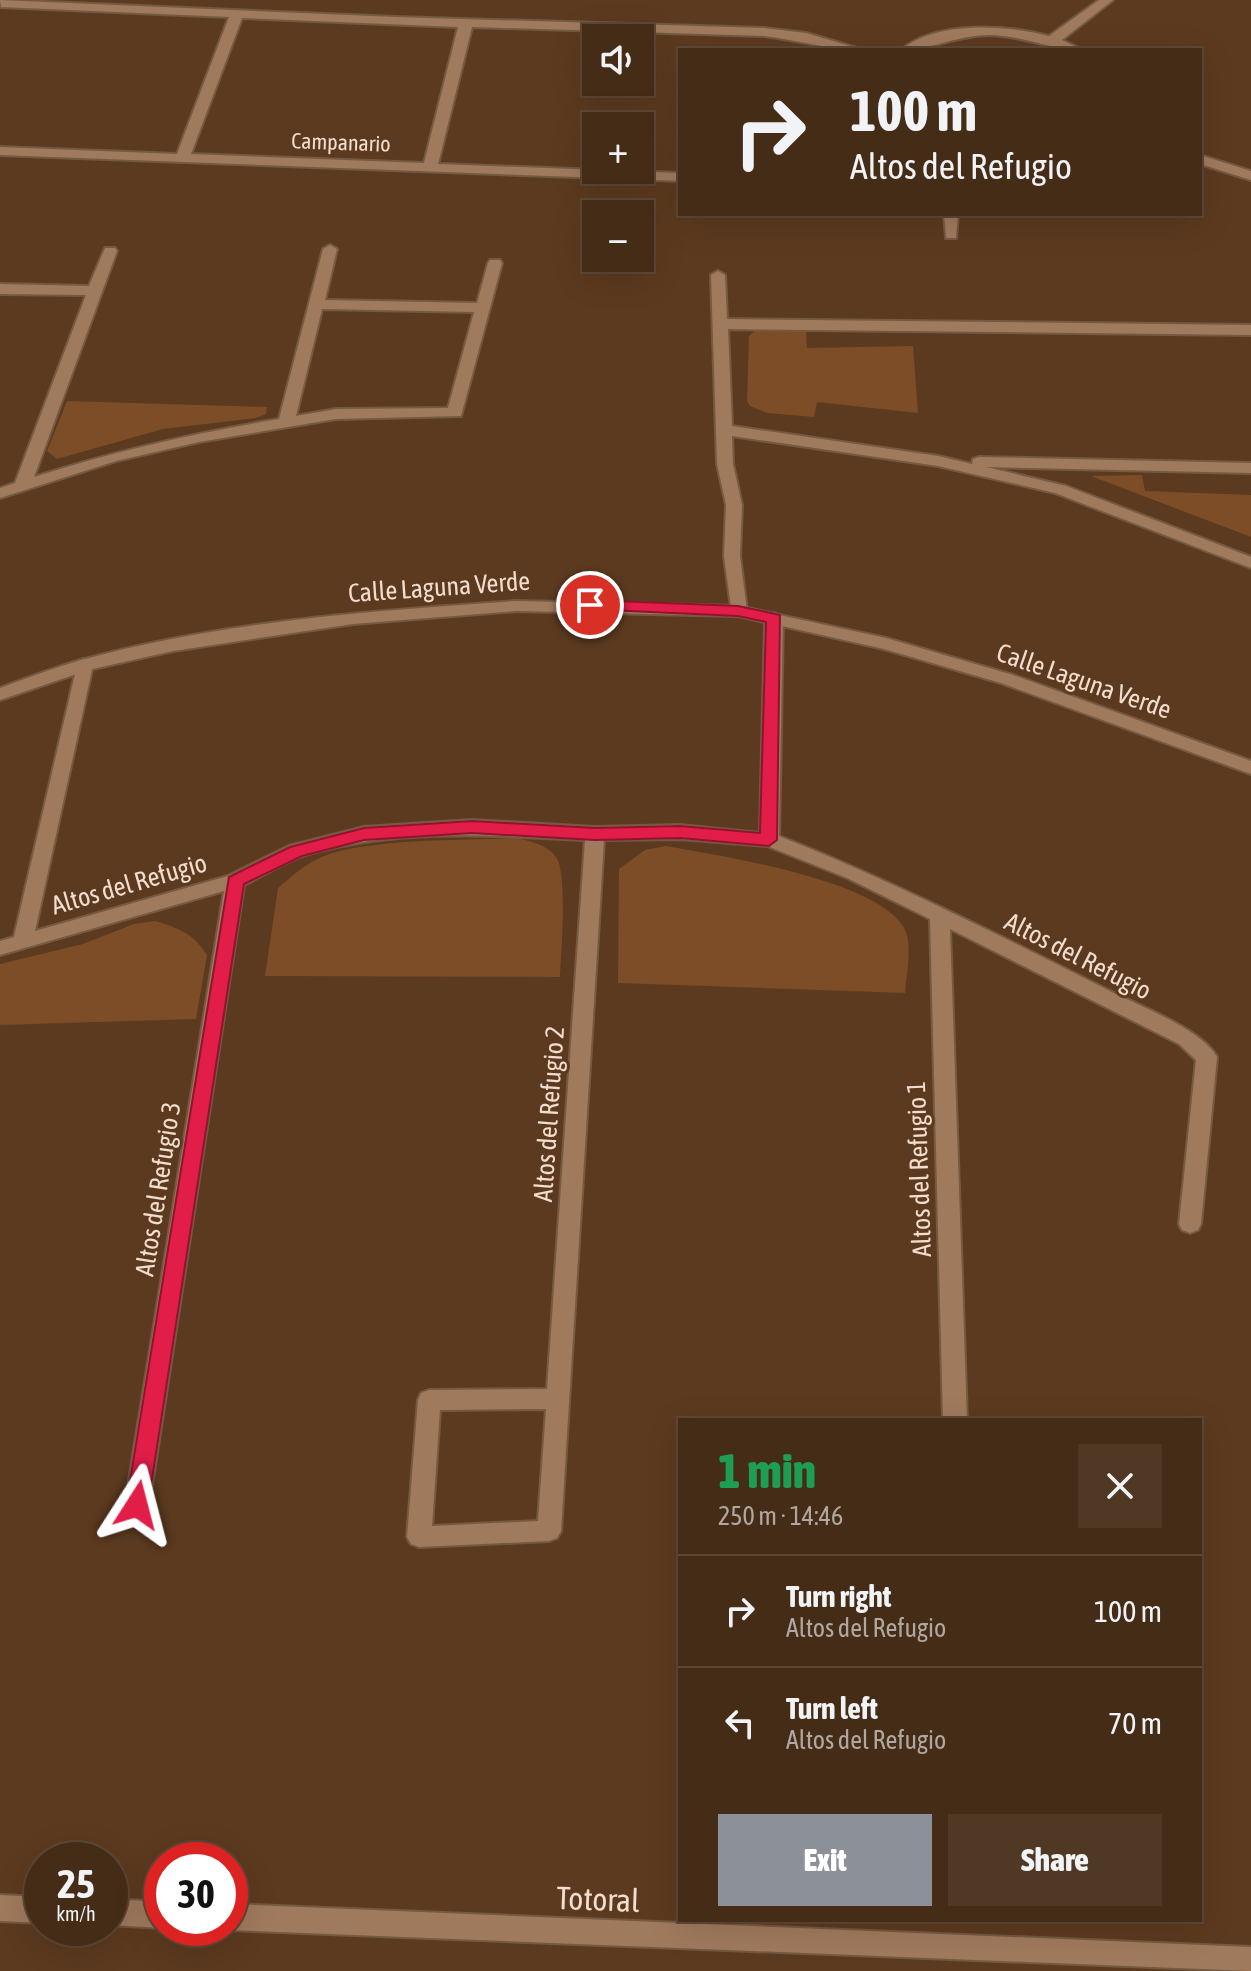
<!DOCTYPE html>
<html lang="en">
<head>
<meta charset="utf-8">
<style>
  :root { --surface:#452c17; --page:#4f3824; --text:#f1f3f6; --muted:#b0a7a1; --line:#5d4836; --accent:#8c9099 }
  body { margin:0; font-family:"Asap Condensed",sans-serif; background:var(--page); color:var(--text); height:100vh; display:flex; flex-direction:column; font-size:30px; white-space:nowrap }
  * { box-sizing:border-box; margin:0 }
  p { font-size:26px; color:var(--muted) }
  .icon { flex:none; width:44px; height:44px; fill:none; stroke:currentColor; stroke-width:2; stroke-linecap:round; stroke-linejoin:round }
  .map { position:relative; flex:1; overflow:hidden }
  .side { position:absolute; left:678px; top:1418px; width:524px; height:504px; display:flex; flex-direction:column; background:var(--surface); border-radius:0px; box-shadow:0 8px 32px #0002,0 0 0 2px var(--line) }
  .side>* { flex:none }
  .banner { position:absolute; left:678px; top:48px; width:524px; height:168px; border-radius:0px; box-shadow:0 8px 32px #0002,0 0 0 2px var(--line); background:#452c17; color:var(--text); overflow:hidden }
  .buttons { position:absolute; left:582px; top:24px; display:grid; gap:16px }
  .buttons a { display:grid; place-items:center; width:72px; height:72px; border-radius:0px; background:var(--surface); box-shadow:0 8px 32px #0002,0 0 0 2px var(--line); font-size:40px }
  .speed { position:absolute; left:24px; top:1842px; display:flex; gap:16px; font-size:40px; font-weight:700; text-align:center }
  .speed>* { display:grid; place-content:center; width:104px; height:104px; border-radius:50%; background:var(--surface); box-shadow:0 8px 32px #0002,0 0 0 2px var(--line); line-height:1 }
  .speed small { font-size:20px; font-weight:400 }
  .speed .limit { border:12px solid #d22; background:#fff; color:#111 }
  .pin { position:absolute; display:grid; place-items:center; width:68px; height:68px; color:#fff; margin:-34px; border:4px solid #fff; border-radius:50%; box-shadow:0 2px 8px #0007 }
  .me { position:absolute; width:88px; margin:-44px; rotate:9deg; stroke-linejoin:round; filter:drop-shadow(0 0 6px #0008) }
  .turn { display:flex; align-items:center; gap:28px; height:168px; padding:0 40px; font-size:36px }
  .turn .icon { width:104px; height:104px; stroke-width:2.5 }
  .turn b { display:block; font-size:56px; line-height:68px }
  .round { display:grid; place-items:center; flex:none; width:84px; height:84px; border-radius:0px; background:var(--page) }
  .head { display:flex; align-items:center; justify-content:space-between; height:136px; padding:0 40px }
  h1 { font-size:48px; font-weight:800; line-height:60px; color:#1e9e55 }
  .primary-button { display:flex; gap:16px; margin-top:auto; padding:16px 40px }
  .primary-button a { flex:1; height:92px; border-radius:0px; background:var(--accent); color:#fff; font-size:32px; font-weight:800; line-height:92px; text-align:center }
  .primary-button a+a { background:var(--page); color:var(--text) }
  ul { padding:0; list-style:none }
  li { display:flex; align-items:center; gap:24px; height:112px; padding:0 40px; border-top:2px solid var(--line) }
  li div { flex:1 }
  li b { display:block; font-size:30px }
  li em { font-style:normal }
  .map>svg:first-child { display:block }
</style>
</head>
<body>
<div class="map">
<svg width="1251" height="1971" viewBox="0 0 1251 1971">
  <rect width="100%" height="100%" fill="#5c3a1f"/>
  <g fill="#7c4d26">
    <path d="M758,328L806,329L807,348L913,346L918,413L817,402L814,417L767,413L750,406L747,401L749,336Z"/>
    <path d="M67,401L267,407L266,414L256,418L163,429L57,459L47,451Z"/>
    <path d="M1142,475L1145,491L1251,495V537L1091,476Z"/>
    <path d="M517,838C531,842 547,844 556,857C568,874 561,953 560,977L265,976L278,888C292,876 306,863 324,856C372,838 463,841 517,838Z"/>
    <path d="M666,846C722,856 872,879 903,926C914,944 906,974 905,993L618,983L619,869L645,850Z"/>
    <path d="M155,921C179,928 194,934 207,955L196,1019L0,1025V964L83,944L134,924Z"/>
  </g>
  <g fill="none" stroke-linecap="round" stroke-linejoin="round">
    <g stroke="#755941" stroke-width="4">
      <g id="minor">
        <path d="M0,0L396,17L764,28L806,33L864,50C830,50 797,40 764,36L472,27L438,164L680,173V181L0,155V147L177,154L229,17L1,7ZM242,18L458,27L424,163L191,154Z"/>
        <path d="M1099,0H1113L1062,40L1083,50C1051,50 1021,35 989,35C958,35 931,50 901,50C936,20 1008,25 1049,36Z"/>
        <path d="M1200,155L1251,171V180L1200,164Z"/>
        <path d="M944,214H958L956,238H946Z"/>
        <path d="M330,245L337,249L325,300L477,303L488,263L490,260H500L502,263L461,416L336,419L199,442L116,461L0,498V488L15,483L86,295L0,294V284L89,286L105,248H115L117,251L34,477C115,451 195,433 279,419L323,249ZM322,309L474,312L448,408L336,409L296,416Z"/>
        <path d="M718,271L725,275L727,319L1251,325V335L728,329L732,426L938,456L972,464L973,459L979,457L1251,463V473L986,467L1066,486L1251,557V568L1055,493L938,466L732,436L733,464L742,505L740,556L747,611L744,615H732L724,556L726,505L717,464L711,275Z"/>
        <path d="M774,613L783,619L779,836C890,880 997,934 1104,988C1134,1004 1201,1028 1217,1057L1201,1224L1198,1230L1190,1233L1182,1230L1179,1224L1196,1060L1179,1044L950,929L967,1420H943L930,919L847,878L767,846L680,839L604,840L561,1531L557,1538L549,1541L419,1547L411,1544L407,1537L418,1400L421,1393L429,1390L547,1389L585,840C491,835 396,828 305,855C284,862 264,875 244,885L149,1505L145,1512L137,1515L129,1512L125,1505L224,891L0,955V941L14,937L78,661L84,659L93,665L35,931L228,876L289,846L364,827L472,820L595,827L680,825L760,833L765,619ZM546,1409L538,1521L432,1526L440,1410Z"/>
        <path d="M0,1895L42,1897V1923L0,1921Z"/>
        <path d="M110,1899L162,1902V1928L110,1925Z"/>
        <path d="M230,1904L1251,1947V1971L230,1930L225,1928H230Z"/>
      </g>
    </g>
    <g stroke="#755941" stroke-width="4">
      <path id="tertiary" d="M516,601L738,606L886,638L1013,675L1251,761V774L1001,683L884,649L738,616L516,611L353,624L173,651L88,670L0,700V688C27,678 54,668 81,660C222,621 371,611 516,601Z"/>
    </g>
    <use href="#minor" fill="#a07a5d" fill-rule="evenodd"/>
    <use href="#tertiary" fill="#a07a5d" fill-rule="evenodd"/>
  </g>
  <path fill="#e11d48" stroke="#92132f" stroke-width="2" d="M590,600L738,606L780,615L777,840L769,846L680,838L595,840L472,833L364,840L302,856L244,884L148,1505L144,1512L137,1515L129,1512L126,1505L229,877L290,847L364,828L472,821L595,828L680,826L760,833L766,622L738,616L585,609L582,605Z"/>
  <g text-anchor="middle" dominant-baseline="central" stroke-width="6" stroke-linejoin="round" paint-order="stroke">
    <g font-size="22" fill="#f2ddce" stroke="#5c3a1f">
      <text transform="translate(341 142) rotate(2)">Campanario</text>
    </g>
    <g font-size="26" fill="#f2ddce" stroke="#5c3a1f">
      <text transform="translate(439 587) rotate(-4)">Calle Laguna Verde</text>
      <text transform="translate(1084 681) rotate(19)">Calle Laguna Verde</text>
      <text transform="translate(129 884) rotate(-16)">Altos del Refugio</text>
      <text transform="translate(1078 956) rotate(27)">Altos del Refugio</text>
      <text transform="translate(549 1114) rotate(-86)">Altos del Refugio 2</text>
      <text transform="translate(919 1169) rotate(-92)">Altos del Refugio 1</text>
      <text transform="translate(158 1189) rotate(-81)">Altos del Refugio 3</text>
    </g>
    <g font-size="32" fill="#f2ddce" stroke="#5c3a1f">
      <text transform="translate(598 1899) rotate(2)">Totoral</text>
    </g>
  </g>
</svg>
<div class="buttons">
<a><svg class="icon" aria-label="sound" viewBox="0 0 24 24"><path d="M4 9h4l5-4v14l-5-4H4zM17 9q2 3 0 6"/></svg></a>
<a>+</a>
<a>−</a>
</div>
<div class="speed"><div>25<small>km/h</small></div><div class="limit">30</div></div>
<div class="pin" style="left:590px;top:605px;background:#d93025"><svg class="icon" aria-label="arrive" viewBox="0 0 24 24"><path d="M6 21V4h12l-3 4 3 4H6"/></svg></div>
<svg class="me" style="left:137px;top:1505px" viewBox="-20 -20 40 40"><path d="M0-17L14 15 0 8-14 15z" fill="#e11d48" stroke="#fff" stroke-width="4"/></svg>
<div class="banner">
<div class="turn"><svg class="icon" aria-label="right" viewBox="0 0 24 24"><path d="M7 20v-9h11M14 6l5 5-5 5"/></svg><div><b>100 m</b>Altos del Refugio</div></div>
</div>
<section class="side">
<div class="head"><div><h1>1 min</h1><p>250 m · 14:46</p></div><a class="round"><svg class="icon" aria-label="close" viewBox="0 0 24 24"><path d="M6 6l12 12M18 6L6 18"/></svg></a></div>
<ul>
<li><svg class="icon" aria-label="right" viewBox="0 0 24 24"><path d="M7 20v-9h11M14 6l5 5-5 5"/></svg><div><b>Turn right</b><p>Altos del Refugio</p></div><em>100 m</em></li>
<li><svg class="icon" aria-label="left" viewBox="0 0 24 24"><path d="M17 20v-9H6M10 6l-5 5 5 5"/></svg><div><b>Turn left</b><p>Altos del Refugio</p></div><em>70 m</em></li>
</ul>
<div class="primary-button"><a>Exit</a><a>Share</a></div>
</section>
</div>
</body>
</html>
